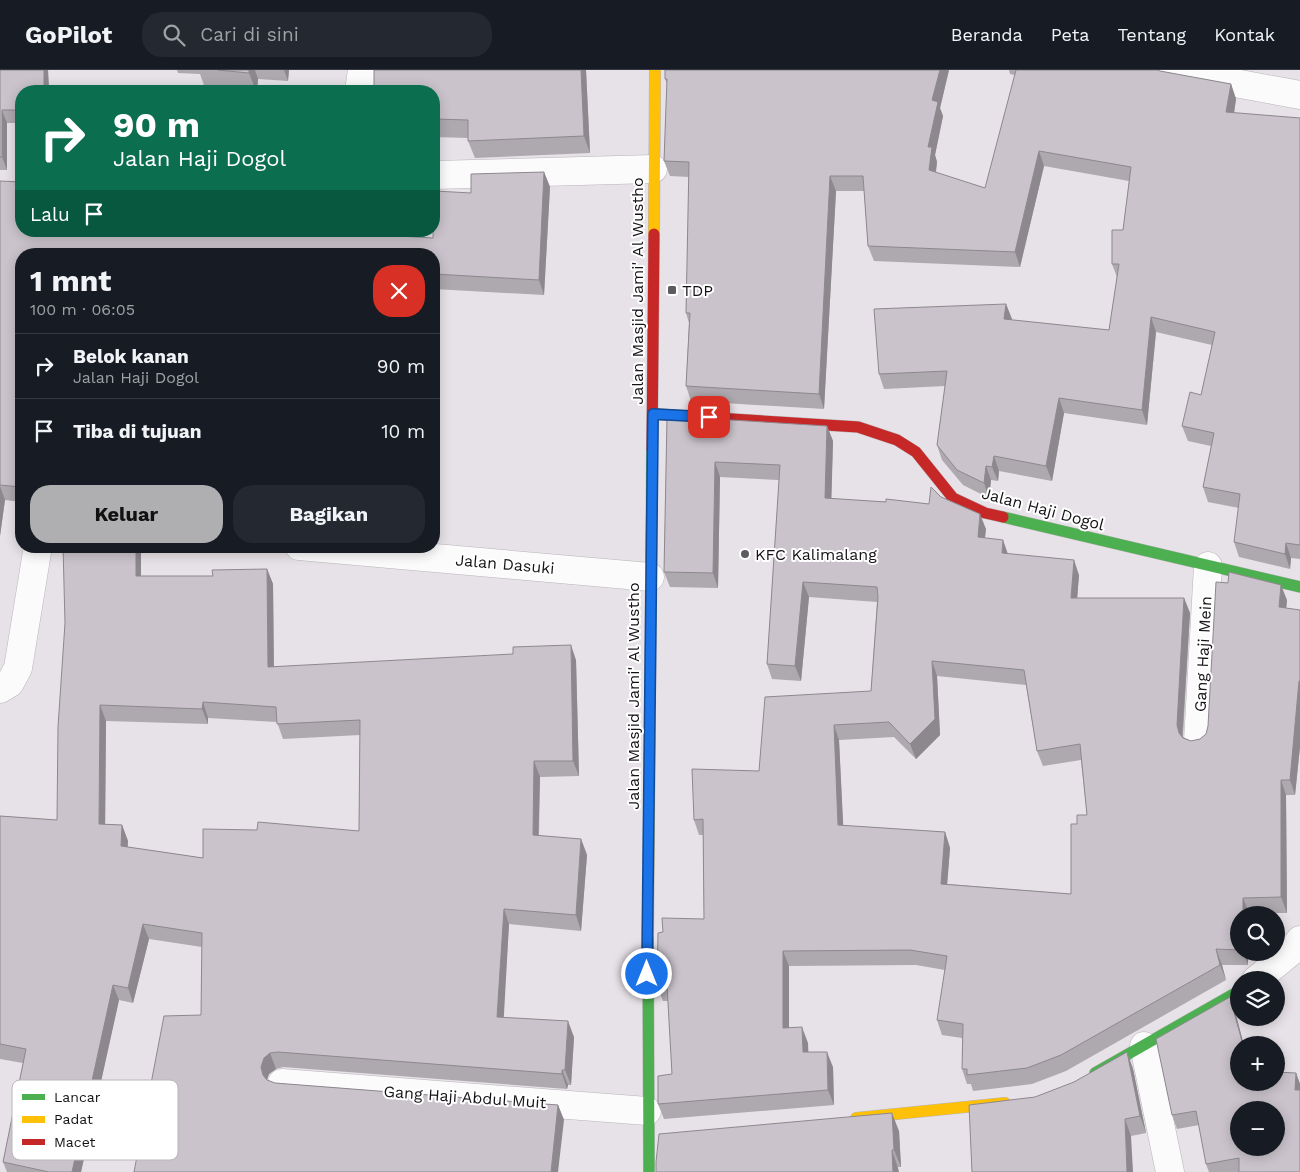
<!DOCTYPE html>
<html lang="id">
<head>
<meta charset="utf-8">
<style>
  :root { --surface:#171b24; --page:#242831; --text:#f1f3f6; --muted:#9ea1a6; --line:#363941; --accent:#afafb2 }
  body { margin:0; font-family:"Work Sans",sans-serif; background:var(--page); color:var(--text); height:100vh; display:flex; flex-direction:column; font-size:19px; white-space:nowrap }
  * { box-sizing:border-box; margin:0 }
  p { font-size:16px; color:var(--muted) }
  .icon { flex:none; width:28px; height:28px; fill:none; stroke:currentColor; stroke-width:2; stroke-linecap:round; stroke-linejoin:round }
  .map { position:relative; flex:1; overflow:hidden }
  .side { position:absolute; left:15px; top:178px; width:425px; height:305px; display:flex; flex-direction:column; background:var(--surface); border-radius:20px; box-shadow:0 2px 12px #0003 }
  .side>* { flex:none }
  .guide { position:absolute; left:15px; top:15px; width:425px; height:152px; border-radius:20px; box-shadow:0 2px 12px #0003; background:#0b6e4f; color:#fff; overflow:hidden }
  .fabs { position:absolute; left:1230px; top:836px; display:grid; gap:10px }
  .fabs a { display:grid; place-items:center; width:55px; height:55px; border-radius:50%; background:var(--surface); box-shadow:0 2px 12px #0003; font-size:25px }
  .pin { position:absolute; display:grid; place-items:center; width:42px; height:42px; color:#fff; margin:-21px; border-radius:10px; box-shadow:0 2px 8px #0006 }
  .me { position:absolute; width:55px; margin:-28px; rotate:0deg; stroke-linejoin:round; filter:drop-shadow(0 0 4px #0008) }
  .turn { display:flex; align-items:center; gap:18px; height:105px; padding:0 15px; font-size:22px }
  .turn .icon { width:65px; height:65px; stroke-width:2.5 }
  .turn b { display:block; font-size:35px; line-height:42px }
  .then { display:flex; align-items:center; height:48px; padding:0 15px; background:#0003; gap:10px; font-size:19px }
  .round { display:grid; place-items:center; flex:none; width:52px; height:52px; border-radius:20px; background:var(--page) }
  .head { display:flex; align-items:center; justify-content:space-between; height:85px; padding:0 15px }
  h1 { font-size:30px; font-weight:700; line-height:38px }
  .button { display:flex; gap:10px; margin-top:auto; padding:10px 15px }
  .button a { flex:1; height:58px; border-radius:20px; background:var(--accent); color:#111; font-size:20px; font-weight:700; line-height:58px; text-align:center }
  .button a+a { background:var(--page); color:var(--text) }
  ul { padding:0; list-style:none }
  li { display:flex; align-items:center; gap:15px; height:65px; padding:0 15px; border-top:1px solid var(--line) }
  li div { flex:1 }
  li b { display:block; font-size:19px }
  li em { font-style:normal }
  header { display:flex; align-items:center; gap:30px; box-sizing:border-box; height:70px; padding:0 25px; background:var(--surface); border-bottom:1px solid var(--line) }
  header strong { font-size:24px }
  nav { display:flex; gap:28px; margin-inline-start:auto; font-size:18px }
  .search { width:350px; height:45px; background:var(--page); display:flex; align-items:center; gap:12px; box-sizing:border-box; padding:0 18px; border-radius:20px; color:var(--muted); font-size:19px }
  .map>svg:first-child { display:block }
</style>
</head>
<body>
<header>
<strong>GoPilot</strong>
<div class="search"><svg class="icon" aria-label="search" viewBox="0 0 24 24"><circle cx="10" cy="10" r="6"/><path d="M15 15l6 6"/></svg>Cari di sini</div>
<nav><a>Beranda</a><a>Peta</a><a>Tentang</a><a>Kontak</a></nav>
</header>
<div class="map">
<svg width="1300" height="1102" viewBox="0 0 1300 1102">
  <rect width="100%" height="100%" fill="#e7e2e7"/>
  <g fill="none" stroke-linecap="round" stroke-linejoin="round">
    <g stroke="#b8b4b8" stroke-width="29">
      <g id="street">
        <path d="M1169,1L1300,25"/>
        <path d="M359,21L362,0"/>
        <path d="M434,105L653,99"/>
        <path d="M299,476L650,507"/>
        <path d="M0,619L10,613L18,598L38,476"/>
        <path d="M1198,671L1208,496"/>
        <path d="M1256,910L1293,880L1300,870"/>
        <path d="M1144,976L1170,1102"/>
        <path d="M282,1013L647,1041"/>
      </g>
    </g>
    <g stroke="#b8b4b8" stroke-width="12">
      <g id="fast">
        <path d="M1003,447L1300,517"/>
        <path d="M650,636L652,379"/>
        <path d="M648,867L649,1102"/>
        <path d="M1095,1003L1239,921"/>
      </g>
    </g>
    <g stroke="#b8b4b8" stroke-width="12">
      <g id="slow">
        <path d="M654,164L655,0"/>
        <path d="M648,867L650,636"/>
        <path d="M856,1048L1005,1033"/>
      </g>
    </g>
    <g stroke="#b8b4b8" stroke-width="12">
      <g id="jam">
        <path d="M653,344L858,357L897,370L916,382L953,428L985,443L1003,447"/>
        <path d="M652,379L654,164"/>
      </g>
    </g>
    <use href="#street" stroke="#fbfbfb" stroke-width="28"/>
    <use href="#fast" stroke="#4caf50" stroke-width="11"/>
    <use href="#slow" stroke="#ffc107" stroke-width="11"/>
    <use href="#jam" stroke="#c62828" stroke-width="11"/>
  </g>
  <g fill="#aea8af" fill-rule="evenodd">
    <path d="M0,0H48L49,21H21V53H7V100H0Z"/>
    <path d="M177,0H289L288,11L258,9L257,21H238L205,18L200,4L178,3Z"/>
    <path d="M374,0H586L590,83L475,88L468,71V68L434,67V21Z"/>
    <path d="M665,0H949L940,38L943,46L935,85L937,92L936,103L985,118L1015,5L1010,4L1009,0H1158L1160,1L1231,14L1236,29L1234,43L1300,48V489L1291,488L1290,499L1239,487L1234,472L1239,438L1208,432L1203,417L1211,376L1188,371L1182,356L1201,325L1212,275L1156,262L1147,355L1064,343L1052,411L999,401L998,411L991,410L989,428L963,415L942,390L937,375L945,316L884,319L879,304L1006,234L1012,250L1109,260L1117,207L1112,194L1123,160L1129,111L1044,96L1020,197L874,191L868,176L864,121H836L824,339L691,331L686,316L689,253L686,243L689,107L670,106L664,91L667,14L665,9Z"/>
    <path d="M544,102L550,117L544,225L434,219V184H21V432L5,430L0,466V111L21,161L433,168L471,123Z"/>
    <path d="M667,348L827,356L833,371L831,429L929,434L941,427L986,459L985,468L1003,470L1008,484L1079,505L1077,528H1184L1190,543L1183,667L1191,671L1200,669L1206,664L1287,530L1286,538L1300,540V677L1295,725H1286L1287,843H1249L1239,845V882H1248V895H1222L1226,910L1066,1001L1032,1014L973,1021L971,1014H967L962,999V968L942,965L937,950L945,900L916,895L789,896V958L808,973V982L833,997L834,1035L664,1049L658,1034L672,1004L668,931H663L657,916L663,862L704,849L703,765H699L694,750L759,701L871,621L877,532L809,527L801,611L772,609L767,594L779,410L720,407L718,518L670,517L664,502ZM937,606L1026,615L1037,681L1043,696L1081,690L1087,745L1077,754L1071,824L947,814L950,778L945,762L843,756L839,670L894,667L916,689L940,665Z"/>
    <path d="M267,499L273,514L274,597L576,590L579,706L540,707L539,766L581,769L587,785L581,861L509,854L503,947L574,967L571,1015H568L567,1019L283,997L276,999L269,1004L267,1010L275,1013L558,1035L564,1050L134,1102L201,945L202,877L149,869L133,933L119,930L81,1102H7L3,1092L23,993L0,989V746L57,750L65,553L141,506H213ZM208,648L277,652L283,669L360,665L359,761L257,760L203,788L128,777V771L122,755L105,754L106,651L208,654Z"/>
    <path d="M1230,927L1235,941L1239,1012L1296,1003L1300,1014V1102H1209L1206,1094L1199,1055L1177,1059L1172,1045Z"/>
    <path d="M1127,982L1133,999L1146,1063L1131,1066L1074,1012Z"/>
    <path d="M899,1061L901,1097L656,1102Z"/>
  </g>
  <g fill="#8d888e">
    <path d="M44,0H48L49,21H44Z"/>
    <path d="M249,0H255L258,9L257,21H256L249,3Z"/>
    <path d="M284,0H289L288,11Z"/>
    <path d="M581,0H586L590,83L584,66Z"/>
    <path d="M940,0H949L940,38L943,46L935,85L937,92L934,115L929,100L928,77L932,30Z"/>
    <path d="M1231,14L1236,29L1232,57L1226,42Z"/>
    <path d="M2,40L7,53V100L2,87Z"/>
    <path d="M1039,81L1044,96L1020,197L1015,182Z"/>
    <path d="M544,102L550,117L544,225L539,210Z"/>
    <path d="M830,106L836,121L824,339L819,324Z"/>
    <path d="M1006,234L1012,249L1009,264L1004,249Z"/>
    <path d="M1151,247L1156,262L1147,355L1142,340Z"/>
    <path d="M1059,328L1064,343L1052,411L1046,396Z"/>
    <path d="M827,356L833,371L831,444L825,428Z"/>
    <path d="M994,386L999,401L998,411L992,397Z"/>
    <path d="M715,392L720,407L718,518L713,503Z"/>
    <path d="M986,396L991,410L989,428L984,413Z"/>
    <path d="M0,416L5,430L0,466Z"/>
    <path d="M980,444L986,459L983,483L978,467Z"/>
    <path d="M1003,470L1008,485L1002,483Z"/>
    <path d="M1286,473L1291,488L1290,499L1285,484Z"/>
    <path d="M136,476H141V521L136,506Z"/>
    <path d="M1074,490L1079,505L1076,544L1071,528Z"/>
    <path d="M267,499L273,514L274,612L268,597Z"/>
    <path d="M803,512L809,527L801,611L795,596Z"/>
    <path d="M1281,515L1287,530L1285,553L1279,537Z"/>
    <path d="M1184,528L1190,543L1182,670L1179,663L1177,655Z"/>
    <path d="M571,575L576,590L579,706L573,691Z"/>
    <path d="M932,591L937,606L940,665L916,689L910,674Z"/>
    <path d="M1299,611L1300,613V677L1295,725L1290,710Z"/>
    <path d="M203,632L208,648V654L202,639Z"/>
    <path d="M100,635L106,651L105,769L99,754Z"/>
    <path d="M834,655L839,670L844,771L838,755Z"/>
    <path d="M534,691L540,707L538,780L533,765Z"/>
    <path d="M1281,710L1286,725L1287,843L1281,827Z"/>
    <path d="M122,755L128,771L126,791L121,776Z"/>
    <path d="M945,762L950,778L946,829L941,814Z"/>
    <path d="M581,769L587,785L581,861L576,845Z"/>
    <path d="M1243,828L1249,843V845H1243Z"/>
    <path d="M504,839L509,854L503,962L497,947Z"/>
    <path d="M143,854L149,869L133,933L128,918Z"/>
    <path d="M1216,879L1222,895L1226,910L1220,895Z"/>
    <path d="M783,881L789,896V973L783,958Z"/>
    <path d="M1243,882H1248V895Z"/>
    <path d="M113,915L119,930L81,1102H72Z"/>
    <path d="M1230,927L1235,941L1244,975H1243Z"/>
    <path d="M568,951L574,967L571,1015L565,1000Z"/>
    <path d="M802,957L808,973L809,997L803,982Z"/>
    <path d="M827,982L833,997L834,1035L828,1020Z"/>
    <path d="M1127,982L1133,999L1146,1063L1140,1046Z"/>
    <path d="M270,983L276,999L269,1004L266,1012L263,1005L261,997L264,988Z"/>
    <path d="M562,1000L568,1015L567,1019L562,1004Z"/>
    <path d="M1296,1003L1300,1014V1033L1295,1020Z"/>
    <path d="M558,1035L564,1050L558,1102H551Z"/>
    <path d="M892,1043L899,1061L901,1097L894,1080Z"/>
    <path d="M1125,1049L1131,1066L1133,1102H1127Z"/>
    <path d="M892,1080L898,1098L899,1102H893Z"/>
  </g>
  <g fill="#cac3cb" stroke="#8d888e" fill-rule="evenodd">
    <path d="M0,0H44V21H21V40H2V87H0Z"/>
    <path d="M218,0H249V3Z"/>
    <path d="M374,0H581L584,66L468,71V50L434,49V21H374Z"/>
    <path d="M665,0H940L932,30L938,32L928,77H932L929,100L985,118L1016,0H1158L1160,1L1231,14L1226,42L1300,48V475L1286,473L1285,484L1234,472L1240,424L1203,417L1214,363L1182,356L1190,322L1201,325L1215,262L1151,247L1142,340L1059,328L1046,396L994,386L992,397L986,396L984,413L957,400L937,375L947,301L879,304L874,239L1006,234L1004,249L1109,260L1119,194H1112V160H1123L1131,97L1039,81L1015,182L868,176L863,106H830L819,324L686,316L690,243H686L689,92L664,91L667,9H665Z"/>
    <path d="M544,102L539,210L434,204V184H21V417L0,415V111L21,112V161H316L433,168V161H434L435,121L471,123V104Z"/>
    <path d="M684,347L827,356L825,428L886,432V429L929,434L931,417L941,427L980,444L978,467L1003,470L1002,483L1074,490L1071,528H1184L1177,655L1179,663L1183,668L1191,671L1200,669L1206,664L1208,656L1216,512L1228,513L1229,502L1281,515L1279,537L1300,540V611H1299L1290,710H1281V827L1243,828V845H1239V880L1216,879L1220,895L1061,985L1027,998L967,1005V999H962L963,954L937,950L947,886L910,880L783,881V958L802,957L803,982H827L828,1020L658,1034V1006L672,1004L667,915L657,916L658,863L663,862L662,848L704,849L703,749L694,750L692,699L759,701L765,627L871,621L878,527L877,517L803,512L795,596L767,594L780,395L715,392L713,503L664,502L667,348ZM932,591L1024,600L1037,681L1080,674L1087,745H1077V754H1071V824L941,814L945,762L838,755L834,655L889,652L910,674L935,649Z"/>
    <path d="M63,476H136V506H213L212,500L267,499L268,597L513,584V577L571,575L573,691H534L533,765L581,769L576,845L504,839L497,947L568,951L565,1000H562V1004L278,982L270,983L264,988L261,997L263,1005L267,1010L275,1013L558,1035L551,1102H134L164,946L201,945L202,863L143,854L128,918L113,915L72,1102H49L3,1092L26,979L0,974V746L57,750L58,657L65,553ZM203,632L276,637L277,654L360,650L359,761L258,752L257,760L203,759V788L121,776L122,755L99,754L100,635L202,639Z"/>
    <path d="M1230,927L1243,975H1239V1012H1276V1002L1296,1003L1295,1020H1300V1102H1239V1088L1206,1094L1196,1041L1172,1045L1156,969ZM1239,1040H1276V1078H1239Z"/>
    <path d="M1127,982L1140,1046L1125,1049L1127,1102H972L969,1035L1035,1027L1074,1012Z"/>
    <path d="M892,1043L894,1080H892L893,1102H656V1092L659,1064Z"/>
  </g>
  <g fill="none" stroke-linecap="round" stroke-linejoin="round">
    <g stroke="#114b97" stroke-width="12">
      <path id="route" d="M647,904L653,344L709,347"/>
    </g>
    <use href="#route" stroke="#1a73e8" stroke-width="9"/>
  </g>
  <g fill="#5e5b5e" stroke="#fff" stroke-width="2">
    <rect x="667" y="215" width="10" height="10" rx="2.5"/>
    <circle cx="745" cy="484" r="5"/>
  </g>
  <g text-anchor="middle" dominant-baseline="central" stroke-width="4" stroke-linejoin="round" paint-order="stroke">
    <g font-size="16" fill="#141215" stroke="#fff" text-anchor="start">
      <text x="682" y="220">TDP</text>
      <text x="755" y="484">KFC Kalimalang</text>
    </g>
    <g font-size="16" fill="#141215" stroke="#fff">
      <text transform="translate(637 221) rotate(-90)">Jalan Masjid Jami' Al Wustho</text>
      <text transform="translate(1043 439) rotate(15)">Jalan Haji Dogol</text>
      <text transform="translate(505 494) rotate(5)">Jalan Dasuki</text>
      <text transform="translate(1203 584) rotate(-87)">Gang Haji Mein</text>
      <text transform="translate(633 626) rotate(-90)">Jalan Masjid Jami' Al Wustho</text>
      <text transform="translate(465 1027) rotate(4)">Gang Haji Abdul Muit</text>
    </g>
  </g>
  <rect x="12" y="1010" width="166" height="80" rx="8" fill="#fff" stroke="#b8b8b9" stroke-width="1"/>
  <rect x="22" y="1024" width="23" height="6" fill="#4caf50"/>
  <rect x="22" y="1046" width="23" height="7" fill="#ffc107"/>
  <rect x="22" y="1069" width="23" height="6" fill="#c62828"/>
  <g font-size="14" fill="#141215">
    <text x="54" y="1032">Lancar</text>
    <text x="54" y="1054">Padat</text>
    <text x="54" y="1077">Macet</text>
  </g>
</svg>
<div class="fabs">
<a><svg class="icon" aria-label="search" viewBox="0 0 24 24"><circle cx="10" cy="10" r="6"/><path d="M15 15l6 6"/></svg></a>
<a><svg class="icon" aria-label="layers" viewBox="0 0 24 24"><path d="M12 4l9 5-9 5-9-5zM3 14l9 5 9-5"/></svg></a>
<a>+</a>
<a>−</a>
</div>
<div class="pin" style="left:709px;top:347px;background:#d93025"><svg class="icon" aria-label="arrive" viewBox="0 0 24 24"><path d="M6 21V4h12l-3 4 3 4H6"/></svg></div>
<svg class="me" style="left:647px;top:904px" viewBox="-20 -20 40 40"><circle r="17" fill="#1a73e8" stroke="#fff" stroke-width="3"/><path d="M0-11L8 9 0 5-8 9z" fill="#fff"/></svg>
<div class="guide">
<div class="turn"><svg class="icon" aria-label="right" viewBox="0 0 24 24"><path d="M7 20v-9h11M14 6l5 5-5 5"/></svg><div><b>90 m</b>Jalan Haji Dogol</div></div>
<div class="then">Lalu<svg class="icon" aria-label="arrive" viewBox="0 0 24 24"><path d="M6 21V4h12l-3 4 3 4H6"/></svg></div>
</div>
<section class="side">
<div class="head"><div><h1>1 mnt</h1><p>100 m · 06:05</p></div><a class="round" style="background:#d93025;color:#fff"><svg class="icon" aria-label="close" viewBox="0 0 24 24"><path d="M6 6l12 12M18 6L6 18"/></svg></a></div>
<ul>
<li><svg class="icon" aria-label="right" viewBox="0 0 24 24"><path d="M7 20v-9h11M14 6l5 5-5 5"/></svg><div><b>Belok kanan</b><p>Jalan Haji Dogol</p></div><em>90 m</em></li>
<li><svg class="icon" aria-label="arrive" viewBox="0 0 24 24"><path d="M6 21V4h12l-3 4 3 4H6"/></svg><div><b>Tiba di tujuan</b></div><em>10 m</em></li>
</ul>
<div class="button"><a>Keluar</a><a>Bagikan</a></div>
</section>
</div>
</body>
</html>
